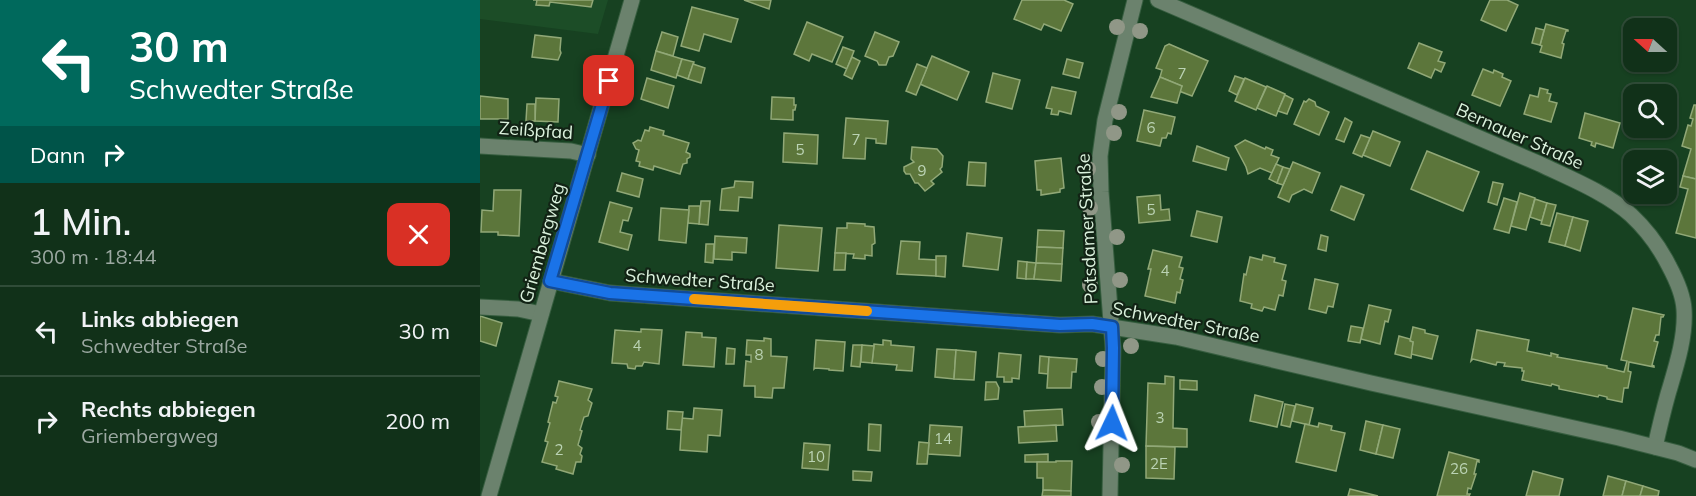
<!DOCTYPE html>
<html lang="de">
<head>
<meta charset="utf-8">
<style>
  :root { --surface:#113119; --page:#1a3922; --text:#f1f3f6; --muted:#9ca9a2; --line:#304c38 }
  body { margin:0; font-family:Mulish,sans-serif; background:var(--page); color:var(--text); height:100vh; display:flex; flex-direction:column; font-size:22px; white-space:nowrap }
  * { box-sizing:border-box; margin:0 }
  p { font-size:20px; color:var(--muted) }
  .icon { flex:none; width:33px; height:33px; fill:none; stroke:currentColor; stroke-width:2; stroke-linecap:round; stroke-linejoin:round }
  .map { position:relative; flex:1; overflow:hidden }
  .sheet { display:flex; flex-direction:column; background:var(--surface); width:480px }
  .sheet>* { flex:none }
  .top-card { background:#00695c; color:#fff; overflow:hidden }
  .needle { width:39px; rotate:291deg }
  .controls { position:absolute; left:1143px; top:18px; display:grid; gap:12px }
  .controls a { display:grid; place-items:center; width:54px; height:54px; border-radius:12px; background:var(--surface); box-shadow:0 2px 4px #0004,0 0 0 2px var(--line); font-size:30px }
  .pin { position:absolute; display:grid; place-items:center; width:51px; height:51px; color:#fff; margin:-26px; border-radius:12px; box-shadow:0 3px 9px #0006 }
  .me { position:absolute; width:66px; margin:-33px; rotate:2deg; stroke-linejoin:round; filter:drop-shadow(0 0 4px #0008) }
  .turn { display:flex; align-items:center; gap:21px; height:126px; padding:0 30px; font-size:27px }
  .turn .icon { width:78px; height:78px; stroke-width:2.5 }
  .turn b { display:block; font-size:42px; line-height:51px }
  .then { display:flex; align-items:center; height:57px; padding:0 30px; background:#0003; gap:12px; font-size:22px }
  .round { display:grid; place-items:center; flex:none; width:63px; height:63px; border-radius:12px; background:var(--page) }
  .head { display:flex; align-items:center; justify-content:space-between; height:102px; padding:0 30px }
  h1 { font-size:36px; font-weight:600; line-height:45px }
  ul { padding:0; list-style:none }
  li { display:flex; align-items:center; gap:18px; height:90px; padding:0 30px; border-top:2px solid var(--line) }
  li div { flex:1 }
  li b { display:block; font-size:22px }
  li em { font-style:normal }
  main { display:flex; flex:1; min-height:0 }
  .map>svg:first-child { display:block }
</style>
</head>
<body>
<main>
<section class="sheet">
<div class="top-card">
<div class="turn"><svg class="icon" aria-label="left" viewBox="0 0 24 24"><path d="M17 20v-9H6M10 6l-5 5 5 5"/></svg><div><b>30 m</b>Schwedter Straße</div></div>
<div class="then">Dann<svg class="icon" aria-label="right" viewBox="0 0 24 24"><path d="M7 20v-9h11M14 6l5 5-5 5"/></svg></div>
</div>
<div class="head"><div><h1>1 Min.</h1><p>300 m · 18:44</p></div><a class="round" style="background:#d93025;color:#fff"><svg class="icon" aria-label="close" viewBox="0 0 24 24"><path d="M6 6l12 12M18 6L6 18"/></svg></a></div>
<ul>
<li><svg class="icon" aria-label="left" viewBox="0 0 24 24"><path d="M17 20v-9H6M10 6l-5 5 5 5"/></svg><div><b>Links abbiegen</b><p>Schwedter Straße</p></div><em>30 m</em></li>
<li><svg class="icon" aria-label="right" viewBox="0 0 24 24"><path d="M7 20v-9h11M14 6l5 5-5 5"/></svg><div><b>Rechts abbiegen</b><p>Griembergweg</p></div><em>200 m</em></li>
</ul>
</section>
<div class="map">
<svg width="1216" height="496" viewBox="0 0 1216 496">
  <rect width="100%" height="100%" fill="#174121"/>
  <path fill="#1c4d27" d="M0,0H128L118,34L0,19Z"/>
  <g fill="#5c763b" stroke="#91a877" stroke-width="1.5">
    <path d="M53,0H113L111,7L70,2L69,6L56,5L57,0Z"/>
    <path d="M264,0H291L289,9Z"/>
    <path d="M542,0H584L593,4L581,31L564,24L561,30L534,19Z"/>
    <path d="M1010,0H1027L1038,5L1026,31L1001,20Z"/>
    <path d="M212,7L258,19L251,42L224,34L219,51L201,46Z"/>
    <path d="M327,22L363,37L352,62L332,54L329,61L314,54Z"/>
    <path d="M1066,24L1088,30V31H1086L1082,43L1084,44L1081,58L1060,52L1062,46L1060,45Z"/>
    <path d="M1056,28L1064,30L1060,45L1052,43Z"/>
    <path d="M182,32L198,37L193,56L176,51Z"/>
    <path d="M395,32L419,42L413,56L409,57L406,65H399L397,61L385,56Z"/>
    <path d="M55,35L81,38L80,50L81,53L78,60L52,57Z"/>
    <path d="M939,43L962,52L958,61L965,63L961,72L955,69L951,78L928,68Z"/>
    <path d="M689,44L728,61L712,96L699,91L702,86L680,77L682,70L676,68L685,46Z"/>
    <path d="M363,47L374,51L367,69L356,64Z"/>
    <path d="M176,51L202,59L196,78L171,70Z"/>
    <path d="M452,56L489,72L477,100L440,84Z"/>
    <path d="M372,57L380,61L372,79L364,75Z"/>
    <path d="M202,59L214,62L208,79L197,75Z"/>
    <path d="M587,59L603,63L599,78L583,74Z"/>
    <path d="M213,64L225,68L221,83L208,79Z"/>
    <path d="M437,64L447,68L436,95L426,91Z"/>
    <path d="M1003,69L1013,73L1014,70L1023,74L1022,77L1031,81L1020,106L992,95Z"/>
    <path d="M513,73L540,80L532,109L506,102Z"/>
    <path d="M755,76L764,79L757,95L749,91Z"/>
    <path d="M680,77L702,86L697,103L671,97Z"/>
    <path d="M167,78L194,86L188,108L161,99Z"/>
    <path d="M765,78L786,87L776,110L755,101Z"/>
    <path d="M787,86L805,94L796,116L777,108Z"/>
    <path d="M572,87L596,92L591,114L579,111L578,115L571,114L572,109L566,108Z"/>
    <path d="M1060,88L1068,90L1067,93L1071,94L1069,101L1077,103L1071,122L1044,114L1050,95L1058,97Z"/>
    <path d="M805,95L813,99L807,114L798,111Z"/>
    <path d="M0,96L28,99V119H0Z"/>
    <path d="M292,97L314,98V105H316L315,110H313V120L291,119Z"/>
    <path d="M56,98L79,99L78,122L55,121Z"/>
    <path d="M829,99L835,102L836,106L849,112L839,135L814,124L824,101L826,102Z"/>
    <path d="M47,104H55V121H46Z"/>
    <path d="M1214,105H1216V179L1203,176L1211,149L1202,146L1208,125L1211,126L1213,119L1210,118Z"/>
    <path d="M664,110L695,117L691,134L688,133L686,138H682L680,146L657,141Z"/>
    <path d="M1105,113L1140,123L1133,148L1116,143L1115,147L1111,145L1112,142L1099,138Z"/>
    <path d="M366,118L408,121L406,144L396,143V139L386,138L385,159L363,158Z"/>
    <path d="M865,118L872,122L864,142L856,139Z"/>
    <path d="M170,127L184,131L183,135L209,143L206,152L210,154V157L207,159V163L203,164L200,174L174,166L173,170L159,166L160,162L156,161L159,150L156,149L153,143L158,140L161,141L165,130L169,131Z"/>
    <path d="M893,131L920,142L910,166L883,155Z"/>
    <path d="M304,133L338,135L337,164L303,162Z"/>
    <path d="M881,135L890,138L882,157L873,153Z"/>
    <path d="M765,140L785,149L786,147L793,150L791,155L799,158L792,173L780,168L768,174L766,167L755,146Z"/>
    <path d="M717,146L749,158L746,170L713,161Z"/>
    <path d="M432,147L457,149L463,156L462,167L460,169L462,172L451,181L454,184L445,191L438,183H435L430,174H426L424,171V167L434,162L431,159Z"/>
    <path d="M947,151L999,172L983,211L931,189Z"/>
    <path d="M581,158L584,188L580,189V192L561,195V190H557L555,161Z"/>
    <path d="M489,162L506,163L505,186L487,185Z"/>
    <path d="M813,162L840,173L832,193L824,189L812,195L809,202L798,197Z"/>
    <path d="M796,164L803,167L797,183L789,179Z"/>
    <path d="M803,167L810,169L803,185L797,183Z"/>
    <path d="M142,173L163,179L159,197L137,191Z"/>
    <path d="M1203,176L1216,179V238L1196,233L1208,189L1200,187Z"/>
    <path d="M255,181L273,182L272,198L259,197L258,211L240,210L242,189L254,187Z"/>
    <path d="M1013,182L1023,184L1017,205L1008,202Z"/>
    <path d="M861,186L884,195L874,220L851,210Z"/>
    <path d="M14,190H41L39,236L18,235V232H1L2,210L13,211Z"/>
    <path d="M1040,193L1055,198L1046,230L1031,226Z"/>
    <path d="M680,195L681,210L689,209L690,220L659,223L657,197Z"/>
    <path d="M1024,198L1037,202L1029,233L1014,229Z"/>
    <path d="M1055,199L1067,203L1062,221L1050,217Z"/>
    <path d="M221,201H230L228,225L219,224Z"/>
    <path d="M130,202L152,208L148,221L143,220L140,232L152,235L148,250L119,242Z"/>
    <path d="M1067,203L1076,205L1070,226L1061,224Z"/>
    <path d="M209,206H220L219,224L208,223Z"/>
    <path d="M181,208L209,210L206,243L179,240Z"/>
    <path d="M717,211L742,217L737,242L711,236Z"/>
    <path d="M1077,213L1093,217L1085,246L1069,242Z"/>
    <path d="M1093,217L1108,221L1100,251L1085,246Z"/>
    <path d="M367,223L385,224V226L394,227L395,243L392,245V256L385,255V259L373,258L374,254L355,253L357,228H367Z"/>
    <path d="M299,225L342,228L338,271L296,268Z"/>
    <path d="M558,230L584,231L583,248L557,247Z"/>
    <path d="M487,233L522,238L518,270L483,266Z"/>
    <path d="M841,235L848,237L846,251L838,249Z"/>
    <path d="M235,236L267,238L266,253L252,252V260L234,259Z"/>
    <path d="M421,241L440,242L439,259L457,260L456,276L417,274Z"/>
    <path d="M226,244H234L233,263L225,262Z"/>
    <path d="M557,247L583,248L582,264L556,263Z"/>
    <path d="M673,250L702,257L699,267L703,268L700,279L703,280L700,293L697,292L695,303L665,296L671,269H668Z"/>
    <path d="M355,253H366L365,270H354Z"/>
    <path d="M783,255L795,258L794,262L806,265L802,280L806,281L803,296L799,295L795,310L784,307L782,311L771,308L772,304L760,301L764,274L766,275L770,257L782,260Z"/>
    <path d="M456,256H466L465,277L456,276Z"/>
    <path d="M538,261L547,262L546,279L537,278Z"/>
    <path d="M547,262L556,263L554,279H546Z"/>
    <path d="M556,263L582,264L581,281L554,279Z"/>
    <path d="M835,279L858,284L853,307L848,306L846,313L829,309Z"/>
    <path d="M889,305L911,310L908,322L905,321L900,344L881,339Z"/>
    <path d="M1153,308L1184,315L1183,317H1181L1179,335H1176L1174,341L1178,342L1172,365L1174,366V367L1149,362L1148,371L1151,372L1148,388H1144L1142,402L1127,399V397L1119,395L1118,397L1079,389V386L1072,384L1071,386L1042,380L1044,371H1042V368L1024,366L1025,363L1017,362L1016,365L993,359L991,361L997,330L1049,340L1047,351L1071,356V353L1078,355L1077,357L1127,366V368L1144,372L1147,361L1141,360Z"/>
    <path d="M0,316L22,323L16,346L0,341Z"/>
    <path d="M871,326L883,328L880,343L868,341Z"/>
    <path d="M933,327L945,330V333L958,336L952,359L931,354L933,342L930,341Z"/>
    <path d="M161,329L182,330L179,364L164,362L162,366H156L155,369L148,368L147,364L132,363L135,330L161,332Z"/>
    <path d="M206,332L222,333V337L236,338L234,367L203,365Z"/>
    <path d="M919,336L930,339V341L933,342L931,358L915,354Z"/>
    <path d="M284,338L291,339V356L307,357L304,388H293L292,398L275,397V386H264L266,361L271,362V355H266L267,340L284,341Z"/>
    <path d="M336,340L365,342L363,371L349,370V369L335,368L334,369Z"/>
    <path d="M403,340L411,341V345L434,347L432,371L416,370L417,365L392,363L394,344L403,345Z"/>
    <path d="M373,345H382L380,367L371,366Z"/>
    <path d="M382,345L394,346L392,363L381,362Z"/>
    <path d="M247,348L255,349L254,364H246Z"/>
    <path d="M457,349L476,350L474,379L455,377Z"/>
    <path d="M476,350L496,352L494,380L474,379Z"/>
    <path d="M519,353L541,355L539,379L532,378V382H524V377H517Z"/>
    <path d="M560,356L569,357L568,374L559,373Z"/>
    <path d="M569,357L597,359L596,372H592L591,388H567Z"/>
    <path d="M685,376L694,377L693,428L707,429V447L666,446L668,383L685,384Z"/>
    <path d="M700,380L717,381V390L700,389Z"/>
    <path d="M79,381L112,389L108,400L112,403L108,416L104,417L100,430L102,431L98,445L102,448L100,454L102,456L101,462H96L93,474L76,469L77,466L62,462L68,442L65,441L70,423L68,422L73,402L76,403L78,397L75,396Z"/>
    <path d="M506,382H516L519,388L518,399L505,400Z"/>
    <path d="M775,395L803,402L797,427L770,421Z"/>
    <path d="M805,404L815,406L810,427L801,425Z"/>
    <path d="M816,404L833,408L829,425L812,421Z"/>
    <path d="M214,408L242,410L240,436L228,435L227,452L200,450L202,418L213,419Z"/>
    <path d="M582,409L583,425L545,427L544,411Z"/>
    <path d="M188,411L203,412L201,430L187,429Z"/>
    <path d="M886,421L903,425L896,454L880,450Z"/>
    <path d="M839,423L852,426L851,430L865,433L856,471L816,462L825,424L838,427Z"/>
    <path d="M389,424L401,425L400,451L388,450Z"/>
    <path d="M450,425L482,427L480,456L448,454Z"/>
    <path d="M576,425L577,441L539,443L538,427Z"/>
    <path d="M903,425L920,429L913,458L896,454Z"/>
    <path d="M439,442L449,443L447,464H437Z"/>
    <path d="M324,443L350,445L348,470L322,468Z"/>
    <path d="M666,446L695,447L694,479L666,478Z"/>
    <path d="M969,452L999,460V462L997,461L994,474H996L991,489L988,488L987,494H990L989,496H957Z"/>
    <path d="M568,454V462H545V455Z"/>
    <path d="M576,461H592L591,491L563,490V478H557V462H576Z"/>
    <path d="M373,471L392,472L391,481L373,480Z"/>
    <path d="M1053,471L1083,479L1079,496H1046Z"/>
    <path d="M1128,476L1146,481L1142,496H1123Z"/>
    <path d="M1146,481L1163,486L1160,496H1142Z"/>
    <path d="M1163,486L1179,491L1178,496H1160Z"/>
    <path d="M870,489L898,496H868Z"/>
    <path d="M563,490L591,491V496H562Z"/>
  </g>
  <g fill="none" stroke-linecap="round" stroke-linejoin="round">
    <g stroke="#365d3f" stroke-width="17">
      <g id="minor">
        <path d="M678,0L1060,164C1089,178 1127,193 1151,215C1166,229 1180,248 1189,266C1196,279 1203,294 1204,309C1206,337 1196,367 1188,394C1183,412 1179,429 1175,447"/>
        <path d="M0,146L91,151L108,155"/>
        <path d="M71,281L130,293L580,325L612,324L696,337L891,383L1139,438L1198,453L1216,460"/>
        <path d="M0,307L38,309L61,314"/>
        <path d="M9,496L152,0"/>
        <path d="M630,496L633,348L621,192L620,156L625,120L655,0"/>
      </g>
    </g>
    <use href="#minor" stroke="#6b826d" stroke-width="15"/>
  </g>
  <g fill="#909787">
    <circle cx="637" cy="27" r="8"/>
    <circle cx="660" cy="31" r="8"/>
    <circle cx="639" cy="112" r="8"/>
    <circle cx="634" cy="133" r="8"/>
    <circle cx="608" cy="169" r="8"/>
    <circle cx="610" cy="208" r="8"/>
    <circle cx="637" cy="237" r="8"/>
    <circle cx="640" cy="280" r="8"/>
    <circle cx="610" cy="285" r="8"/>
    <circle cx="651" cy="346" r="8"/>
    <circle cx="623" cy="359" r="8"/>
    <circle cx="622" cy="387" r="8"/>
    <circle cx="619" cy="422" r="8"/>
    <circle cx="642" cy="465" r="8"/>
  </g>
  <g fill="none" stroke-linecap="round" stroke-linejoin="round">
    <g stroke="#114b97" stroke-width="15">
      <path id="route" d="M129,81L70,281L130,293L580,325L612,324L632,327L633,348L632,423"/>
    </g>
    <use href="#route" stroke="#1a73e8" stroke-width="10"/>
    <path stroke="#f59e0b" stroke-width="10" d="M214,299L387,311"/>
  </g>
  <g text-anchor="middle" dominant-baseline="central" stroke-width="4.5" stroke-linejoin="round" paint-order="stroke">
    <g font-size="15" fill="#bbd3b4">
      <text x="702" y="73">7</text>
      <text x="671" y="127">6</text>
      <text x="376" y="139">7</text>
      <text x="320" y="149">5</text>
      <text x="442" y="170">9</text>
      <text x="671" y="209">5</text>
      <text x="685" y="270">4</text>
      <text x="157" y="345">4</text>
      <text x="279" y="354">8</text>
      <text x="680" y="417">3</text>
      <text x="463" y="438">14</text>
      <text x="79" y="449">2</text>
      <text x="336" y="456">10</text>
      <text x="679" y="463">2E</text>
      <text x="979" y="468">26</text>
    </g>
    <g font-size="18" fill="#dbf2dd" stroke="#122315">
      <text transform="translate(56 130) rotate(4)">Zeißpfad</text>
      <text transform="translate(1040 136) rotate(24)">Bernauer Straße</text>
      <text transform="translate(607 229) rotate(-93)">Potsdamer Straße</text>
      <text transform="translate(62 243) rotate(-74)">Griembergweg</text>
      <text transform="translate(220 280) rotate(4)">Schwedter Straße</text>
      <text transform="translate(706 322) rotate(11)">Schwedter Straße</text>
    </g>
  </g>
</svg>
<div class="controls">
<a><svg class="needle" viewBox="-14 -14 28 28"><path d="M0-13l5 13h-10z" fill="#e53935"/><path d="M0 13l5-13h-10z" fill="#9ca9a2"/></svg></a>
<a><svg class="icon" aria-label="search" viewBox="0 0 24 24"><circle cx="10" cy="10" r="6"/><path d="M15 15l6 6"/></svg></a>
<a><svg class="icon" aria-label="layers" viewBox="0 0 24 24"><path d="M12 4l9 5-9 5-9-5zM3 14l9 5 9-5"/></svg></a>
</div>
<div class="pin" style="left:129px;top:81px;background:#d93025"><svg class="icon" aria-label="arrive" viewBox="0 0 24 24"><path d="M6 21V4h12l-3 4 3 4H6"/></svg></div>
<svg class="me" style="left:632px;top:423px" viewBox="-20 -20 40 40"><path d="M0-17L14 15 0 8-14 15z" fill="#1a73e8" stroke="#fff" stroke-width="4"/></svg>
</div>
</main>
</body>
</html>
